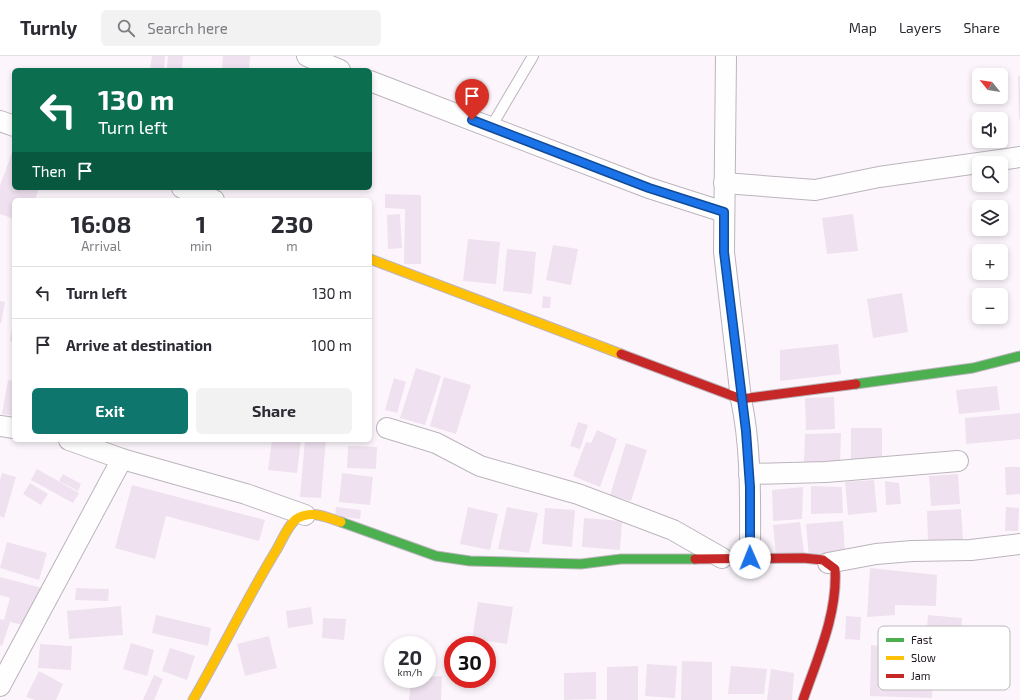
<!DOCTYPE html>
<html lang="en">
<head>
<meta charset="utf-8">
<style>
  :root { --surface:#fff; --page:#f2f2f3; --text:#2b2b33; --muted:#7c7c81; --line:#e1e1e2; --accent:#0f766e }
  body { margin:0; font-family:"Exo 2",sans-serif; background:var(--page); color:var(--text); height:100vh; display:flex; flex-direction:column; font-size:15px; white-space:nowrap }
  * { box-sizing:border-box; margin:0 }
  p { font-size:13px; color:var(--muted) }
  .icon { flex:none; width:22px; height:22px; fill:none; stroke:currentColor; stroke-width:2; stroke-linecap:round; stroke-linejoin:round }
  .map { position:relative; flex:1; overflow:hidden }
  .sheet { position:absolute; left:12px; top:142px; width:360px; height:244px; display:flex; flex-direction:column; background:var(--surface); border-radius:6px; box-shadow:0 2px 6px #0003 }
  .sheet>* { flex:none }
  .guide { position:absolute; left:12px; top:12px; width:360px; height:122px; border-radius:6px; box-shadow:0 2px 6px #0003; background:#0b6e4f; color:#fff; overflow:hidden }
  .needle { width:26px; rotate:300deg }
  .buttons { position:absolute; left:972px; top:12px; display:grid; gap:8px }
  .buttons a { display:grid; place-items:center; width:36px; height:36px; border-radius:6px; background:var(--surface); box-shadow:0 2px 6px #0003; font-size:20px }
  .speed { position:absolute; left:384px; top:580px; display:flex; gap:8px; font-size:20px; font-weight:700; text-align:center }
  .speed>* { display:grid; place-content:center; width:52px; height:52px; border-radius:50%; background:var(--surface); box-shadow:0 2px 6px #0003; line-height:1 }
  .speed small { font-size:10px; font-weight:400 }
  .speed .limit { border:6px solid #d22; background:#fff; color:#111 }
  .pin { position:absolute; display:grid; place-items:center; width:34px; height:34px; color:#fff; margin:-41px -17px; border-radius:50% 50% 50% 0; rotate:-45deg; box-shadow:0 0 4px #0007 }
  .pin .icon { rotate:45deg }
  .me { position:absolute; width:44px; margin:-22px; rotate:359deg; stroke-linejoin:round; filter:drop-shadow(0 0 3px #0008) }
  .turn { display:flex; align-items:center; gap:14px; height:84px; padding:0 20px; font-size:18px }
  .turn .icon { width:52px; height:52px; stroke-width:2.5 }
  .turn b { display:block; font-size:28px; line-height:34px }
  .then { display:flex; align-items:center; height:38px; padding:0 20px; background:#0003; gap:8px; font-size:15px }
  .eta { display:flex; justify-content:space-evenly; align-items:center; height:68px; text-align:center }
  .eta b { font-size:24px; font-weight:700; line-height:28px }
  .button { display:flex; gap:8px; margin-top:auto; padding:8px 20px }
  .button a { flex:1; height:46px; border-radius:6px; background:var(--accent); color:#fff; font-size:16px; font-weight:700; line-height:46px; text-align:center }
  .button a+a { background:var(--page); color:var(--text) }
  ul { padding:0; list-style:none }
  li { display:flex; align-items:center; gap:12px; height:52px; padding:0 20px; border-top:1px solid var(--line) }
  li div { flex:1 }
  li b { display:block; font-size:15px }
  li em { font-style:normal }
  header { display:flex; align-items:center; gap:24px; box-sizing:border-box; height:56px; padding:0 20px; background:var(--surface); border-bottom:1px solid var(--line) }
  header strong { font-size:19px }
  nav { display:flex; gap:22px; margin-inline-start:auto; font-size:14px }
  .search { width:280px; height:36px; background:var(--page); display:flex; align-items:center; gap:10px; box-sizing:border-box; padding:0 14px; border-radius:6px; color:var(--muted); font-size:15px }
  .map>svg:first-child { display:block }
</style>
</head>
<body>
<header>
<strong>Turnly</strong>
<div class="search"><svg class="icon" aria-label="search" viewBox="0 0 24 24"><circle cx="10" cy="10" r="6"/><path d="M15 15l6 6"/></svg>Search here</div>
<nav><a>Map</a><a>Layers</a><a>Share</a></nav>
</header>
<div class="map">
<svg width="1020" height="644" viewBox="0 0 1020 644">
  <rect width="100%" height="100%" fill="#fcf6fc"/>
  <g fill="#efe1ef">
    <path d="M152,0H165L164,14H150Z"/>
    <path d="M168,0H183L182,13L167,12Z"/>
    <path d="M223,0H250L249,14H222Z"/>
    <path d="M1018,20H1020V63H1019Z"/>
    <path d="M14,91V132H39L35,144H14V163L0,158V130Z"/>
    <path d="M385,138L421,139V208H404L405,153L385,152Z"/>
    <path d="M400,158L402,192L388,193L387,159Z"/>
    <path d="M853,158L858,195L827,198L822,162Z"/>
    <path d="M468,183L500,186L496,228L463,225Z"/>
    <path d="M553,189L578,193L571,229L546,224Z"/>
    <path d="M507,193L536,196L532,238L503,235Z"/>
    <path d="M902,237L908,276L873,282L867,243Z"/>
    <path d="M543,240L551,241L550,252H542Z"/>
    <path d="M0,245L5,246L1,267H0Z"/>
    <path d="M13,265H14V286L10,285Z"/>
    <path d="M838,288L841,318L780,325V294Z"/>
    <path d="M416,312L441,320L425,369L400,362Z"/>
    <path d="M444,321L471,329L456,378L430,370Z"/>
    <path d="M394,322L406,326L397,357L385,354Z"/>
    <path d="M8,324L14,325V360L2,358Z"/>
    <path d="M997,330L1000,354L959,358L956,334Z"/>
    <path d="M834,341L835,373L806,374L805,342Z"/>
    <path d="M1020,357V383L966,388L965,362Z"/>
    <path d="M578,366L588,369L580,393L570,390Z"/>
    <rect x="851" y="372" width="31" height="31"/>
    <path d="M597,374L617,383L600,431L573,420L586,386L591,387Z"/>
    <path d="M841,377L840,407L804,406L805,378Z"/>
    <path d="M272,384H301L297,417L268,414Z"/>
    <path d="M305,384H326L321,442L300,441Z"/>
    <path d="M626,387L647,394L631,445L610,439Z"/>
    <path d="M348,390L377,391L376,413L347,412Z"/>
    <path d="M1005,411H1020V438L1006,439Z"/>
    <path d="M37,413L79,437L73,447L31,424Z"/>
    <path d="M2,417L16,421L4,462L0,460V424Z"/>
    <path d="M342,417L373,421L370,449L339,446Z"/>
    <path d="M63,418L81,428L78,435L59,425Z"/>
    <path d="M958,418L960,448L931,450L929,420Z"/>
    <path d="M874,424L877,456L848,459L845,426Z"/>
    <path d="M885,425L899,427L901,448L886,449Z"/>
    <path d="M30,427L48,438L41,449L23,438Z"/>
    <path d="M132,429L265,464L259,485L166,460L155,503L115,492Z"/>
    <path d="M811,430L842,431L843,457L811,458Z"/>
    <path d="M803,431L802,463L773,465L772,434Z"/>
    <path d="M336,451L361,454L360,463L335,460Z"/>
    <path d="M468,451L498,458L490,494L460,488Z"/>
    <path d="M507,451L538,457L529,497L498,493Z"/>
    <path d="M1006,451L1019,452L1018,475H1005Z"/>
    <path d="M545,452L575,454L572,491L542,488Z"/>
    <path d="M961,453L963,484L928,486L927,455Z"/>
    <path d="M584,462L622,465L620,494L582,491Z"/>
    <path d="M843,465L845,498L809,502L806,468Z"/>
    <path d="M800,466L804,496L776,499L773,469Z"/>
    <path d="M7,486L47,497L39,524L0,512Z"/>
    <path d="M870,512L937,519L936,550L895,549V559L867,561Z"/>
    <path d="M0,521L42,532L31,571L10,566L2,590L0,589V563L4,564L10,542L0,539Z"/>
    <path d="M76,532L109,533L108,545L75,544Z"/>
    <path d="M478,546L513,551L507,588L472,583Z"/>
    <path d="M121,550L123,579L69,583L67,555Z"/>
    <path d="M311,551L313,568L288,572L286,555Z"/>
    <path d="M156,559L211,572L208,590L152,577Z"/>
    <path d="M928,559L962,562L960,603L925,601Z"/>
    <path d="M846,560L861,561L860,584L845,583Z"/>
    <path d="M323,562L346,563L344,584L322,582Z"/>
    <path d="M269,580L277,612L245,620L237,588Z"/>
    <path d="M131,587L154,594L147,620L123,613Z"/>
    <path d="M40,588L72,590L71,614L38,612Z"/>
    <path d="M871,589L903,593V614L934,616L932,642L870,640Z"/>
    <path d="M170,592L195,600L187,624L162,615Z"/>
    <path d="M682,605L712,606V644H681Z"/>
    <path d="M647,608L677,610L675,642L645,640Z"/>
    <path d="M638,610V644H607V611Z"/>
    <path d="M731,610L767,613L764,638H728Z"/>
    <path d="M771,613L794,617L792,644H767Z"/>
    <path d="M39,615L63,628L56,644H35L26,641Z"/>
    <path d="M596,616V643L564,644V617Z"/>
    <path d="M154,619L163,623L154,644H143Z"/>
    <path d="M442,620L441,644H409L411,623H427V621Z"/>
  </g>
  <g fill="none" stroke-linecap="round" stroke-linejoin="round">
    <g stroke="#bcb4bc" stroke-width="12">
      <path id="lane" d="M491,71L533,0"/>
    </g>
    <g stroke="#bcb4bc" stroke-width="22">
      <g id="street">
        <path d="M307,0L340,14"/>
        <path d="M726,0L724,196L741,343C752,395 750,450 750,502"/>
        <path d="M370,25L649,132L724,156"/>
        <path d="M0,65L14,70"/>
        <path d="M724,127L815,134L879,121L1020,101"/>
        <path d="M182,132L214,144"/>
        <path d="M0,370L14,372"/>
        <path d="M387,372L436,387L480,410L578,438L673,474L722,502"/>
        <path d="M69,384L122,403L246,438L305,459"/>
        <path d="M749,418L826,416L958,405"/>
        <path d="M828,507L876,498L912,495L971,494L1020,488"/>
        <path d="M0,630L122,403"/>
      </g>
    </g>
    <g stroke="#bcb4bc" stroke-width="11">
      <g id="fast">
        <path d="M856,328L973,312L1020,300"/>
        <path d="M341,466L436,500L470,505L581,508L621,503H695"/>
      </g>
    </g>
    <g stroke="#bcb4bc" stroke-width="11">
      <g id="slow">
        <path d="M370,203L621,298"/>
        <path d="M193,644C222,594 247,542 277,493C282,484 288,470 295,464C310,453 325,461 341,466"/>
      </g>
    </g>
    <g stroke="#bcb4bc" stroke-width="11">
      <g id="jam">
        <path d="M621,298L741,343L856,328"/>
        <path d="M695,503L803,502L823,504L835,513C838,557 817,603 803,644"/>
      </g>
    </g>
    <use href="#lane" stroke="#fffeff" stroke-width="10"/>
    <use href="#street" stroke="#fffeff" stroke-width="20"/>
    <use href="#fast" stroke="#4caf50" stroke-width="9"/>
    <use href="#slow" stroke="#ffc107" stroke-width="9"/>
    <use href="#jam" stroke="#c62828" stroke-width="9"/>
  </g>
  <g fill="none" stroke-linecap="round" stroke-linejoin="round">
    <g stroke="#114b97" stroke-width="10">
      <path id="route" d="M472,64L649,132L724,156V196L746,375L750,431V502"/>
    </g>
    <use href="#route" stroke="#1a73e8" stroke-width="7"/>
  </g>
  <rect x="878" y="570" width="132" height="64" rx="6" fill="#fff" stroke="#bcb9bc" stroke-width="1"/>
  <rect x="886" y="582" width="18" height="4" fill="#4caf50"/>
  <rect x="886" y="600" width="18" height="4" fill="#ffc107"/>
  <rect x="886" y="618" width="18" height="4" fill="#c62828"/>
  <g font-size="11" fill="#1e151e">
    <text x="911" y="588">Fast</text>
    <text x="911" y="606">Slow</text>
    <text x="911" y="624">Jam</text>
  </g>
</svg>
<div class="buttons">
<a><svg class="needle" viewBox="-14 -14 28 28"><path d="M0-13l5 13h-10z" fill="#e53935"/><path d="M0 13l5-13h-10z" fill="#7c7c81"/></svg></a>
<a><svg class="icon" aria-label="sound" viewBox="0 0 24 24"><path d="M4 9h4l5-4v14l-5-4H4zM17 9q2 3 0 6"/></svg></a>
<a><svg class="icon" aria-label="search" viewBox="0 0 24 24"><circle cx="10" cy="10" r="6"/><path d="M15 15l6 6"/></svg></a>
<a><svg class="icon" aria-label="layers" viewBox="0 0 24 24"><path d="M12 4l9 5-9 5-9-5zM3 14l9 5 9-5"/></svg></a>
<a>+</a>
<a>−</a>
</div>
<div class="speed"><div>20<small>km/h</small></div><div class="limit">30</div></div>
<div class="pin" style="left:472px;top:64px;background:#d93025"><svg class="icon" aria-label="arrive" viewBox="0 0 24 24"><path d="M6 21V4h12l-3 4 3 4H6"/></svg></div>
<svg class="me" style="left:750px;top:502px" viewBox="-20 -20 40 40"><circle r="19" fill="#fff"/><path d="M0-13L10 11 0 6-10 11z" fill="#1a73e8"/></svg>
<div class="guide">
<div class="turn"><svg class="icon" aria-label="left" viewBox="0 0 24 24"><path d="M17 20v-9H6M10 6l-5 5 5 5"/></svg><div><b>130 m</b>Turn left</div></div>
<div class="then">Then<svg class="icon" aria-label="arrive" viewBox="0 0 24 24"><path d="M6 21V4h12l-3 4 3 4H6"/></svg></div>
</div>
<section class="sheet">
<div class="eta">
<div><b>16:08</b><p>Arrival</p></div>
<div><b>1</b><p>min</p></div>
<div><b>230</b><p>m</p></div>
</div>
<ul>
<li><svg class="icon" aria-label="left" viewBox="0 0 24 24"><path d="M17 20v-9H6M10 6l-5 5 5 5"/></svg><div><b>Turn left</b></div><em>130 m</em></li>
<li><svg class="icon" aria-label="arrive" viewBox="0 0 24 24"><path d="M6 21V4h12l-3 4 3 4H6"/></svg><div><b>Arrive at destination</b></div><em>100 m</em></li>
</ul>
<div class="button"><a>Exit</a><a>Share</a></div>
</section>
</div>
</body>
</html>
